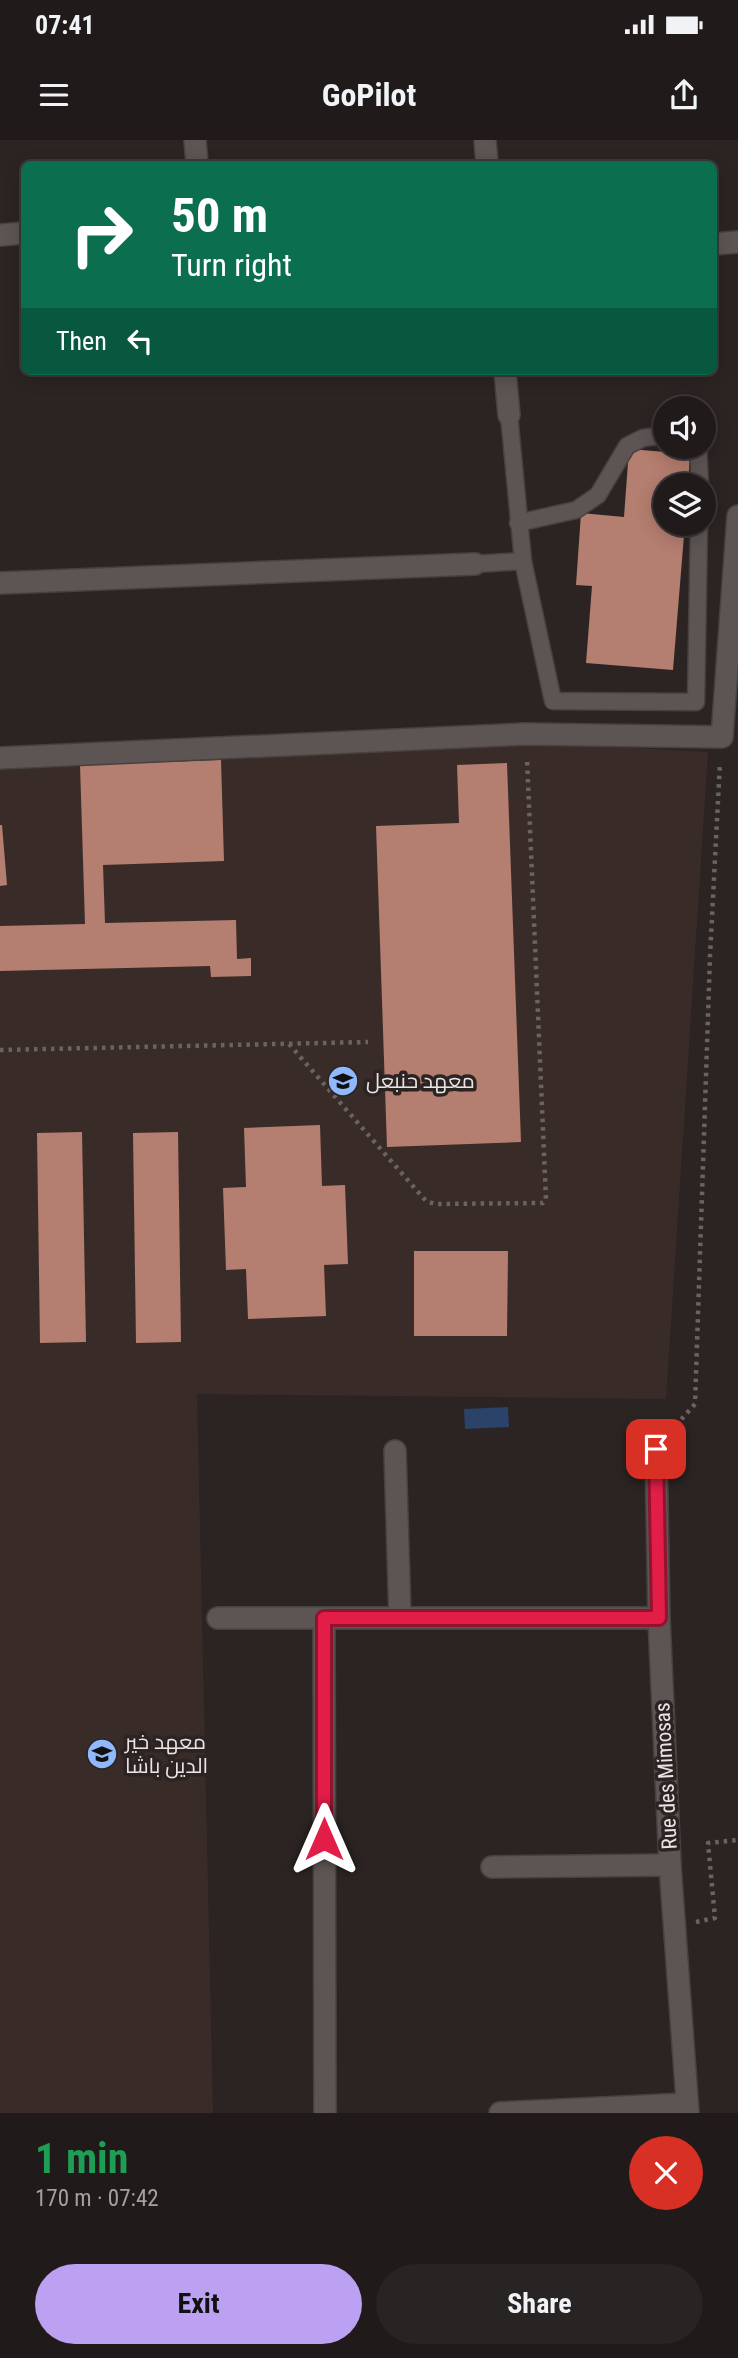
<!DOCTYPE html>
<html lang="en">
<head>
<meta charset="utf-8">
<style>
  :root { --surface:#201b1a; --page:#282423; --text:#f1f3f6; --muted:#a2a1a2; --line:#3d3939; --accent:#bca0f2 }
  body { margin:0; font-family:"Roboto Condensed",Cairo,sans-serif; background:var(--page); color:var(--text); height:100vh; display:flex; flex-direction:column; font-size:26px; white-space:nowrap }
  * { box-sizing:border-box; margin:0 }
  p { font-size:23px; color:var(--muted) }
  .icon { flex:none; width:38px; height:38px; fill:none; stroke:currentColor; stroke-width:2; stroke-linecap:round; stroke-linejoin:round }
  .map { position:relative; height:1973px; overflow:hidden }
  .side { display:flex; flex-direction:column; background:var(--surface); flex:1 }
  .side>* { flex:none }
  .guide { position:absolute; left:21px; top:21px; width:696px; height:214px; border-radius:10px; box-shadow:0 4px 18px #0003,0 0 0 2px var(--line); background:#0b6e4f; color:#fff; overflow:hidden }
  .buttons { position:absolute; left:653px; top:256px; display:grid; gap:14px }
  .buttons a { display:grid; place-items:center; width:63px; height:63px; border-radius:50%; background:var(--surface); box-shadow:0 4px 18px #0003,0 0 0 2px var(--line); font-size:35px }
  .pin { position:absolute; display:grid; place-items:center; width:60px; height:60px; color:#fff; margin:-30px; border-radius:14px; box-shadow:0 4px 10px #0006 }
  .me { position:absolute; width:77px; margin:-38px; rotate:0deg; stroke-linejoin:round; filter:drop-shadow(0 0 5px #0008) }
  .turn { display:flex; align-items:center; gap:24px; height:147px; padding:0 35px; font-size:32px }
  .turn .icon { width:91px; height:91px; stroke-width:2.5 }
  .turn b { display:block; font-size:49px; line-height:60px }
  .then { display:flex; align-items:center; height:66px; padding:0 35px; background:#0003; gap:14px; font-size:26px }
  .round { display:grid; place-items:center; flex:none; width:74px; height:74px; border-radius:37px; background:var(--page) }
  .head { display:flex; align-items:center; justify-content:space-between; height:119px; padding:0 35px }
  h1 { font-size:42px; font-weight:700; line-height:52px; color:#1e9e55 }
  .cta { display:flex; gap:14px; margin-top:auto; padding:14px 35px }
  .cta a { flex:1; height:80px; border-radius:42px; background:var(--accent); color:#111; font-size:28px; font-weight:700; line-height:80px; text-align:center }
  .cta a+a { background:var(--page); color:var(--text) }
  .status { display:flex; justify-content:space-between; align-items:center; height:49px; padding:0 35px; background:var(--surface); direction:ltr }
  .status svg { height:19px; fill:currentColor }
  header { display:flex; justify-content:space-between; align-items:center; height:91px; padding:0 35px; background:var(--surface); font-size:32px; font-weight:700 }
  .map>svg:first-child { display:block }
</style>
</head>
<body>
<div class="status"><b>07:41</b><svg viewBox="0 0 49 12"><path d="M0 12V9h3v3zM5 12V6h3v6zM10 12V3h3v9zM15 12V0h3v12zM26 1h20v11H26zM47 4h2v5h-2z"/></svg></div>
<header><svg class="icon" aria-label="menu" viewBox="0 0 24 24"><path d="M4 6h16M4 12h16M4 18h16"/></svg>GoPilot<svg class="icon" aria-label="share" viewBox="0 0 24 24"><path d="M12 15V3M7 8l5-5 5 5M5 13v7h14v-7"/></svg></header>
<div class="map">
<svg width="738" height="1973" viewBox="0 0 738 1973">
  <rect width="100%" height="100%" fill="#2b2423"/>
  <path fill="#392c28" d="M526,602L708,612L666,1259L197,1254L213,1973H0V630L221,620Z"/>
  <path fill="#2b4269" d="M508,1267L509,1287L465,1289L464,1269Z"/>
  <g fill="#b47e70">
    <path d="M629,309L690,314L688,345H665V383H685L673,530L586,523L592,446L576,445L581,373L624,377Z"/>
    <path d="M221,620L224,721L103,725L105,783L236,780L237,819L251,818V836L211,837L210,826L0,831V786L85,784L80,625Z"/>
    <path d="M507,623L521,1002L387,1007L376,686L459,683L457,625Z"/>
    <path d="M0,685H2L7,745L0,746Z"/>
    <path d="M320,985L322,1046L345,1045L348,1124L324,1125L326,1176L248,1179L246,1129L226,1130L223,1048L246,1047L244,988Z"/>
    <path d="M82,992L86,1202L40,1203L37,993Z"/>
    <path d="M178,992L181,1202L136,1203L133,993Z"/>
    <path d="M414,1111H508L507,1196H414Z"/>
  </g>
  <g fill="none" stroke-linecap="round" stroke-linejoin="round">
    <g stroke="#474240" stroke-width="19">
      <g id="lane">
        <path d="M509,275L523,421L553,561L696,562L699,383"/>
        <path d="M698,306L700,345"/>
        <path d="M518,383L576,370L598,355L627,306L643,298L665,295"/>
        <path d="M475,424L523,421"/>
      </g>
    </g>
    <g stroke="#474240" stroke-width="24">
      <g id="street">
        <path d="M195,0L197,24"/>
        <path d="M485,0L487,24"/>
        <path d="M0,95L24,93"/>
        <path d="M714,104L738,102"/>
        <path d="M505,231L509,275"/>
        <path d="M0,443L475,424"/>
        <path d="M0,618L525,594L722,597L738,376"/>
        <path d="M656,1309L659,1478L670,1725L688,1973"/>
        <path d="M395,1311L400,1478"/>
        <path d="M218,1478H659"/>
        <path d="M324,1478L325,1973"/>
        <path d="M492,1727L670,1725"/>
        <path d="M500,1973L686,1964"/>
      </g>
    </g>
    <g stroke="#696362" stroke-width="4.5" stroke-dasharray="3.5 5" stroke-linecap="butt">
      <path d="M289,904L426,1061L435,1064L543,1063L546,1060L527,619"/>
      <path d="M0,910L368,902"/>
      <path d="M670,1292L695,1264L710,816L720,622"/>
      <path d="M696,1782L715,1778L708,1703L738,1700"/>
    </g>
    <use href="#lane" stroke="#5c5553" stroke-width="16"/>
    <use href="#street" stroke="#5c5553" stroke-width="21"/>
  </g>
  <g fill="none" stroke-linecap="round" stroke-linejoin="round">
    <g stroke="#92132f" stroke-width="18">
      <path id="route" d="M324,1699V1478H659L656,1309"/>
    </g>
    <use href="#route" stroke="#e11d48" stroke-width="12"/>
  </g>
  <defs>
    <g id="university-disc" transform="scale(1.575)"><circle r="9.5" fill="#8fb8fd" stroke="#2b2423"/><path d="M0-5L7-2L0 1L-7-2ZM-4 1L0 2.5L4 1V4Q0 6-4 4Z" fill="#111"/></g>
  </defs>
  <g fill-rule="evenodd">
    <use href="#university-disc" x="343" y="941"/>
    <use href="#university-disc" x="102" y="1614"/>
  </g>
  <g text-anchor="middle" dominant-baseline="central" stroke-width="7" stroke-linejoin="round" paint-order="stroke">
    <g font-size="21" fill="#eae5e4" stroke="#2b2423" text-anchor="start">
      <text x="366" y="941">معهد حنبعل</text>
      <text x="125" y="1602">معهد خير<tspan x="125" dy="24">الدين باشا</tspan></text>
    </g>
    <g font-size="21" fill="#eae5e4" stroke="#2b2423">
      <text transform="translate(666 1636) rotate(-93)">Rue des Mimosas</text>
    </g>
  </g>
</svg>
<div class="buttons">
<a><svg class="icon" aria-label="sound" viewBox="0 0 24 24"><path d="M4 9h4l5-4v14l-5-4H4zM17 9q2 3 0 6"/></svg></a>
<a><svg class="icon" aria-label="layers" viewBox="0 0 24 24"><path d="M12 4l9 5-9 5-9-5zM3 14l9 5 9-5"/></svg></a>
</div>
<div class="pin" style="left:656px;top:1309px;background:#d93025"><svg class="icon" aria-label="arrive" viewBox="0 0 24 24"><path d="M6 21V4h12l-3 4 3 4H6"/></svg></div>
<svg class="me" style="left:324px;top:1699px" viewBox="-20 -20 40 40"><path d="M0-17L14 15 0 8-14 15z" fill="#e11d48" stroke="#fff" stroke-width="4"/></svg>
<div class="guide">
<div class="turn"><svg class="icon" aria-label="right" viewBox="0 0 24 24"><path d="M7 20v-9h11M14 6l5 5-5 5"/></svg><div><b>50 m</b>Turn right</div></div>
<div class="then">Then<svg class="icon" aria-label="left" viewBox="0 0 24 24"><path d="M17 20v-9H6M10 6l-5 5 5 5"/></svg></div>
</div>
</div>
<section class="side">
<div class="head"><div><h1>1 min</h1><p>170 m · 07:42</p></div><a class="round" style="background:#d93025;color:#fff"><svg class="icon" aria-label="close" viewBox="0 0 24 24"><path d="M6 6l12 12M18 6L6 18"/></svg></a></div>
<div class="cta"><a>Exit</a><a>Share</a></div>
</section>
</body>
</html>
